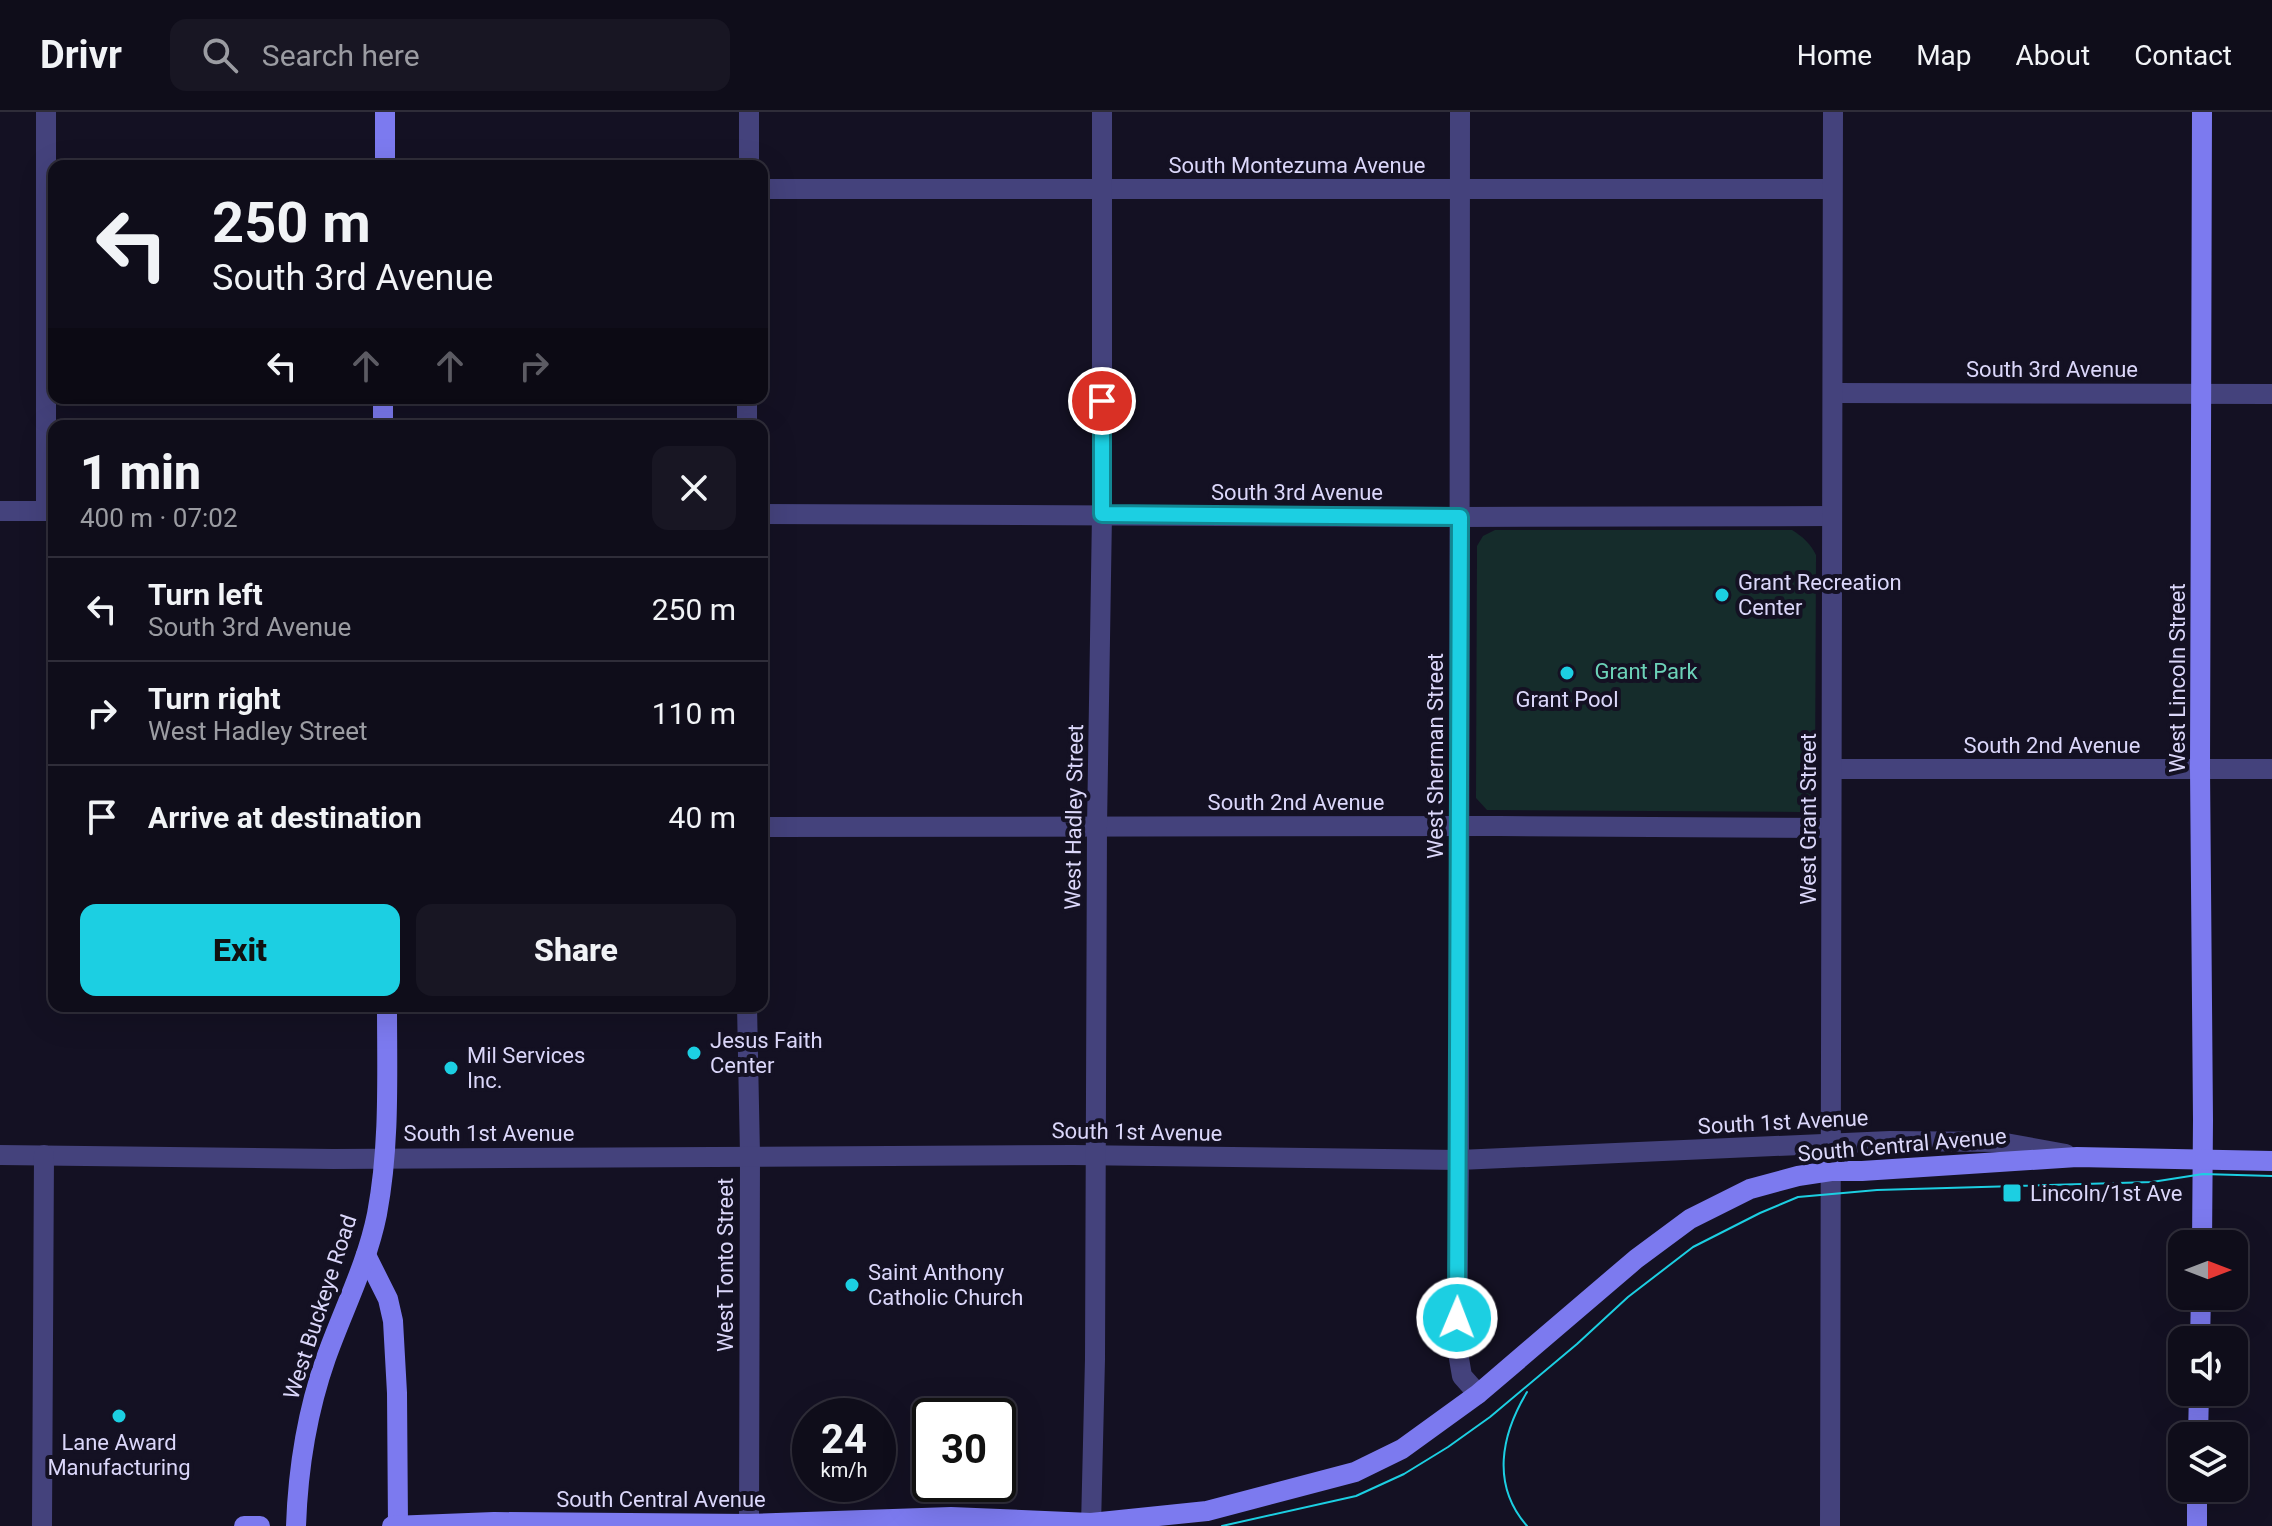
<!DOCTYPE html>
<html lang="en">
<head>
<meta charset="utf-8">
<style>
  :root { --surface:#0f0d1a; --page:#181623; --text:#f1f3f6; --muted:#9b9ca2; --line:#2f2d39; --accent:#1ccfe2 }
  body { margin:0; font-family:Roboto,sans-serif; background:var(--page); color:var(--text); height:100vh; display:flex; flex-direction:column; font-size:30px; white-space:nowrap }
  * { box-sizing:border-box; margin:0 }
  p { font-size:26px; color:var(--muted) }
  .icon { flex:none; width:44px; height:44px; fill:none; stroke:currentColor; stroke-width:2; stroke-linecap:round; stroke-linejoin:round }
  .map { position:relative; flex:1; overflow:hidden }
  .drawer { position:absolute; left:48px; top:308px; width:720px; height:592px; display:flex; flex-direction:column; background:var(--surface); border-radius:16px; box-shadow:0 8px 32px #0002,0 0 0 2px var(--line) }
  .drawer>* { flex:none }
  .hud { position:absolute; left:48px; top:48px; width:720px; height:244px; border-radius:16px; box-shadow:0 8px 32px #0002,0 0 0 2px var(--line); background:#0f0d1a; color:var(--text); overflow:hidden }
  .needle { width:52px; rotate:90deg }
  .buttons { position:absolute; left:2168px; top:1118px; display:grid; gap:16px }
  .buttons a { display:grid; place-items:center; width:80px; height:80px; border-radius:16px; background:var(--surface); box-shadow:0 8px 32px #0002,0 0 0 2px var(--line); font-size:40px }
  .speed { position:absolute; left:792px; top:1286px; display:flex; gap:16px; font-size:40px; font-weight:700; text-align:center }
  .speed>* { display:grid; place-content:center; width:104px; height:104px; border-radius:50%; background:var(--surface); box-shadow:0 8px 32px #0002,0 0 0 2px var(--line); line-height:1 }
  .speed small { font-size:20px; font-weight:400 }
  .speed .limit { border:4px solid #111; border-radius:12px; background:#fff; color:#111 }
  .pin { position:absolute; display:grid; place-items:center; width:68px; height:68px; color:#fff; margin:-34px; border:4px solid #fff; border-radius:50%; box-shadow:0 2px 8px #0007 }
  .me { position:absolute; width:88px; margin:-44px; rotate:1deg; stroke-linejoin:round; filter:drop-shadow(0 0 6px #0008) }
  .turn { display:flex; align-items:center; gap:28px; height:168px; padding:0 32px; font-size:36px }
  .turn .icon { width:104px; height:104px; stroke-width:2.5 }
  .turn b { display:block; font-size:56px; line-height:68px }
  .lanes { display:flex; align-items:center; height:76px; padding:0 32px; background:#0003; justify-content:center; gap:40px; direction:ltr }
  .lanes .off { opacity:.35 }
  .round { display:grid; place-items:center; flex:none; width:84px; height:84px; border-radius:16px; background:var(--page) }
  .summary { display:flex; align-items:center; justify-content:space-between; height:136px; padding:0 32px }
  h1 { font-size:48px; font-weight:800; line-height:60px }
  .cta { display:flex; gap:16px; margin-top:auto; padding:16px 32px }
  .cta a { flex:1; height:92px; border-radius:16px; background:var(--accent); color:#111; font-size:32px; font-weight:800; line-height:92px; text-align:center }
  .cta a+a { background:var(--page); color:var(--text) }
  ul { padding:0; list-style:none }
  li { display:flex; align-items:center; gap:24px; height:104px; padding:0 32px; border-top:2px solid var(--line) }
  li div { flex:1 }
  li b { display:block; font-size:30px }
  li em { font-style:normal }
  header { display:flex; align-items:center; gap:48px; box-sizing:border-box; height:112px; padding:0 40px; background:var(--surface); border-bottom:2px solid var(--line) }
  header strong { font-size:38px }
  nav { display:flex; gap:44px; margin-inline-start:auto; font-size:28px }
  .search { width:560px; height:72px; background:var(--page); display:flex; align-items:center; gap:20px; box-sizing:border-box; padding:0 28px; border-radius:16px; color:var(--muted); font-size:30px }
  .map>svg:first-child { display:block }
</style>
</head>
<body>
<header>
<strong>Drivr</strong>
<div class="search"><svg class="icon" aria-label="search" viewBox="0 0 24 24"><circle cx="10" cy="10" r="6"/><path d="M15 15l6 6"/></svg>Search here</div>
<nav><a>Home</a><a>Map</a><a>About</a><a>Contact</a></nav>
</header>
<div class="map">
<svg width="2272" height="1414" viewBox="0 0 2272 1414">
  <rect width="100%" height="100%" fill="#141123"/>
  <path fill="#152c2b" d="M1495,418H1792C1803,425 1810,431 1816,443L1815,683L1811,694L1800,700L1487,698L1476,686L1477,434L1483,424Z"/>
  <g fill="none" stroke-linecap="round" stroke-linejoin="round">
    <g stroke="#44427c" stroke-width="20">
      <path d="M46,0V399"/>
      <path d="M1460,0L1459,1048L1457,1235L1462,1264L1478,1282"/>
      <path d="M749,54V0"/>
      <path d="M762,77H1831"/>
      <path d="M1833,281L2272,282"/>
      <path d="M747,314V286"/>
      <path d="M0,399H54"/>
      <path d="M762,402L1460,405L1832,404"/>
      <path d="M1833,657H2272"/>
      <path d="M762,715L1499,714L1831,716"/>
      <path d="M747,894L750,1043L749,1412"/>
      <path d="M0,1043L333,1047L1073,1043L1459,1048L1890,1029L2000,1030L2066,1042"/>
      <path d="M42,1414L44,1043"/>
      <path d="M1091,1414L1095,1247L1097,715L1102,402V0"/>
      <path d="M1830,1414L1833,0"/>
    </g>
    <g stroke="#7c7aef" stroke-width="20">
      <path d="M2202,0L2200,657L2203,1008L2202,1132"/>
      <path d="M385,54V0"/>
      <path d="M383,314V286"/>
      <path d="M366,1143L388,1187L393,1209L397,1281L398,1414"/>
      <path d="M2200,1228L2201,1184"/>
      <path d="M2198,1324L2199,1280"/>
      <path d="M2197,1376V1414"/>
      <path d="M244,1414H260"/>
      <path d="M296,1414C298,1357 307,1300 326,1246C343,1198 367,1152 377,1102C390,1033 387,963 387,894"/>
      <path d="M392,1414L494,1410L749,1412L951,1405L1091,1411L1207,1399L1355,1360L1402,1337L1478,1282L1636,1147L1690,1107L1750,1077L1798,1064L1831,1059H1862L2077,1045L2272,1049"/>
    </g>
    <g stroke="#1ccfe2" stroke-width="2">
      <path d="M1222,1414L1356,1384L1404,1362L1448,1335L1490,1305L1577,1232L1628,1185L1693,1135L1760,1101L1798,1085L1877,1078L2152,1070L2203,1062L2272,1064"/>
      <path d="M1527,1414C1491,1373 1501,1323 1527,1280"/>
    </g>
  </g>
  <g fill="none" stroke-linecap="round" stroke-linejoin="round">
    <g stroke="#128793" stroke-width="20">
      <path id="route" d="M1102,289V402L1460,405L1457,1206"/>
    </g>
    <use href="#route" stroke="#1ccfe2" stroke-width="14"/>
  </g>
  <g fill="#1ccfe2" stroke="#141123" stroke-width="3">
    <circle cx="1722" cy="483" r="8"/>
    <circle cx="1567" cy="561" r="8"/>
    <circle cx="694" cy="941" r="8"/>
    <circle cx="451" cy="956" r="8"/>
    <rect x="2002" y="1071" width="20" height="20" rx="4"/>
    <circle cx="852" cy="1173" r="8"/>
    <circle cx="119" cy="1304" r="8"/>
  </g>
  <g text-anchor="middle" dominant-baseline="central" stroke-width="8" stroke-linejoin="round" paint-order="stroke">
    <g font-size="22" fill="#dbd7fa" stroke="#141123">
      <text x="1297" y="53">South Montezuma Avenue</text>
      <text x="2052" y="257">South 3rd Avenue</text>
      <text x="1297" y="380">South 3rd Avenue</text>
      <text transform="translate(2177 566) rotate(-90)">West Lincoln Street</text>
      <text x="2052" y="633">South 2nd Avenue</text>
      <text transform="translate(1435 644) rotate(-90)">West Sherman Street</text>
      <text x="1296" y="690">South 2nd Avenue</text>
      <text transform="translate(1074 705) rotate(-89)">West Hadley Street</text>
      <text transform="translate(1808 707) rotate(-90)">West Grant Street</text>
      <text transform="translate(1783 1010) rotate(-3)">South 1st Avenue</text>
      <text transform="translate(1137 1020) rotate(1)">South 1st Avenue</text>
      <text x="489" y="1021">South 1st Avenue</text>
      <text transform="translate(1902 1033) rotate(-5)">South Central Avenue</text>
      <text transform="translate(725 1153) rotate(-90)">West Tonto Street</text>
      <text transform="translate(320 1195) rotate(-72)">West Buckeye Road</text>
      <text x="661" y="1387">South Central Avenue</text>
    </g>
    <g font-size="22" fill="#dbd7fa" stroke="#141123" text-anchor="start">
      <text x="1738" y="470">Grant Recreation<tspan x="1738" dy="25">Center</tspan></text>
      <text x="1567" y="587" text-anchor="middle">Grant Pool</text>
      <text x="710" y="928">Jesus Faith<tspan x="710" dy="25">Center</tspan></text>
      <text x="467" y="943">Mil Services<tspan x="467" dy="25">Inc.</tspan></text>
      <text x="2030" y="1081">Lincoln/1st Ave</text>
      <text x="868" y="1160">Saint Anthony<tspan x="868" dy="25">Catholic Church</tspan></text>
      <text x="119" y="1330" text-anchor="middle">Lane Award<tspan x="119" dy="25">Manufacturing</tspan></text>
    </g>
    <g font-size="22" fill="#6cd2b8" stroke="#141123">
      <text x="1646" y="559">Grant Park</text>
    </g>
  </g>
</svg>
<div class="buttons">
<a><svg class="needle" viewBox="-14 -14 28 28"><path d="M0-13l5 13h-10z" fill="#e53935"/><path d="M0 13l5-13h-10z" fill="#9b9ca2"/></svg></a>
<a><svg class="icon" aria-label="sound" viewBox="0 0 24 24"><path d="M4 9h4l5-4v14l-5-4H4zM17 9q2 3 0 6"/></svg></a>
<a><svg class="icon" aria-label="layers" viewBox="0 0 24 24"><path d="M12 4l9 5-9 5-9-5zM3 14l9 5 9-5"/></svg></a>
</div>
<div class="speed"><div>24<small>km/h</small></div><div class="limit">30</div></div>
<div class="pin" style="left:1102px;top:289px;background:#d93025"><svg class="icon" aria-label="arrive" viewBox="0 0 24 24"><path d="M6 21V4h12l-3 4 3 4H6"/></svg></div>
<svg class="me" style="left:1457px;top:1206px" viewBox="-20 -20 40 40"><circle r="17" fill="#1ccfe2" stroke="#fff" stroke-width="3"/><path d="M0-11L8 9 0 5-8 9z" fill="#fff"/></svg>
<div class="hud">
<div class="turn"><svg class="icon" aria-label="left" viewBox="0 0 24 24"><path d="M17 20v-9H6M10 6l-5 5 5 5"/></svg><div><b>250 m</b>South 3rd Avenue</div></div>
<div class="lanes"><svg class="icon" aria-label="left" viewBox="0 0 24 24"><path d="M17 20v-9H6M10 6l-5 5 5 5"/></svg><svg class="icon off" aria-label="ahead" viewBox="0 0 24 24"><path d="M12 20V5M6 11l6-6 6 6"/></svg><svg class="icon off" aria-label="ahead" viewBox="0 0 24 24"><path d="M12 20V5M6 11l6-6 6 6"/></svg><svg class="icon off" aria-label="right" viewBox="0 0 24 24"><path d="M7 20v-9h11M14 6l5 5-5 5"/></svg></div>
</div>
<section class="drawer">
<div class="summary"><div><h1>1 min</h1><p>400 m · 07:02</p></div><a class="round"><svg class="icon" aria-label="close" viewBox="0 0 24 24"><path d="M6 6l12 12M18 6L6 18"/></svg></a></div>
<ul>
<li><svg class="icon" aria-label="left" viewBox="0 0 24 24"><path d="M17 20v-9H6M10 6l-5 5 5 5"/></svg><div><b>Turn left</b><p>South 3rd Avenue</p></div><em>250 m</em></li>
<li><svg class="icon" aria-label="right" viewBox="0 0 24 24"><path d="M7 20v-9h11M14 6l5 5-5 5"/></svg><div><b>Turn right</b><p>West Hadley Street</p></div><em>110 m</em></li>
<li><svg class="icon" aria-label="arrive" viewBox="0 0 24 24"><path d="M6 21V4h12l-3 4 3 4H6"/></svg><div><b>Arrive at destination</b></div><em>40 m</em></li>
</ul>
<div class="cta"><a>Exit</a><a>Share</a></div>
</section>
</div>
</body>
</html>
